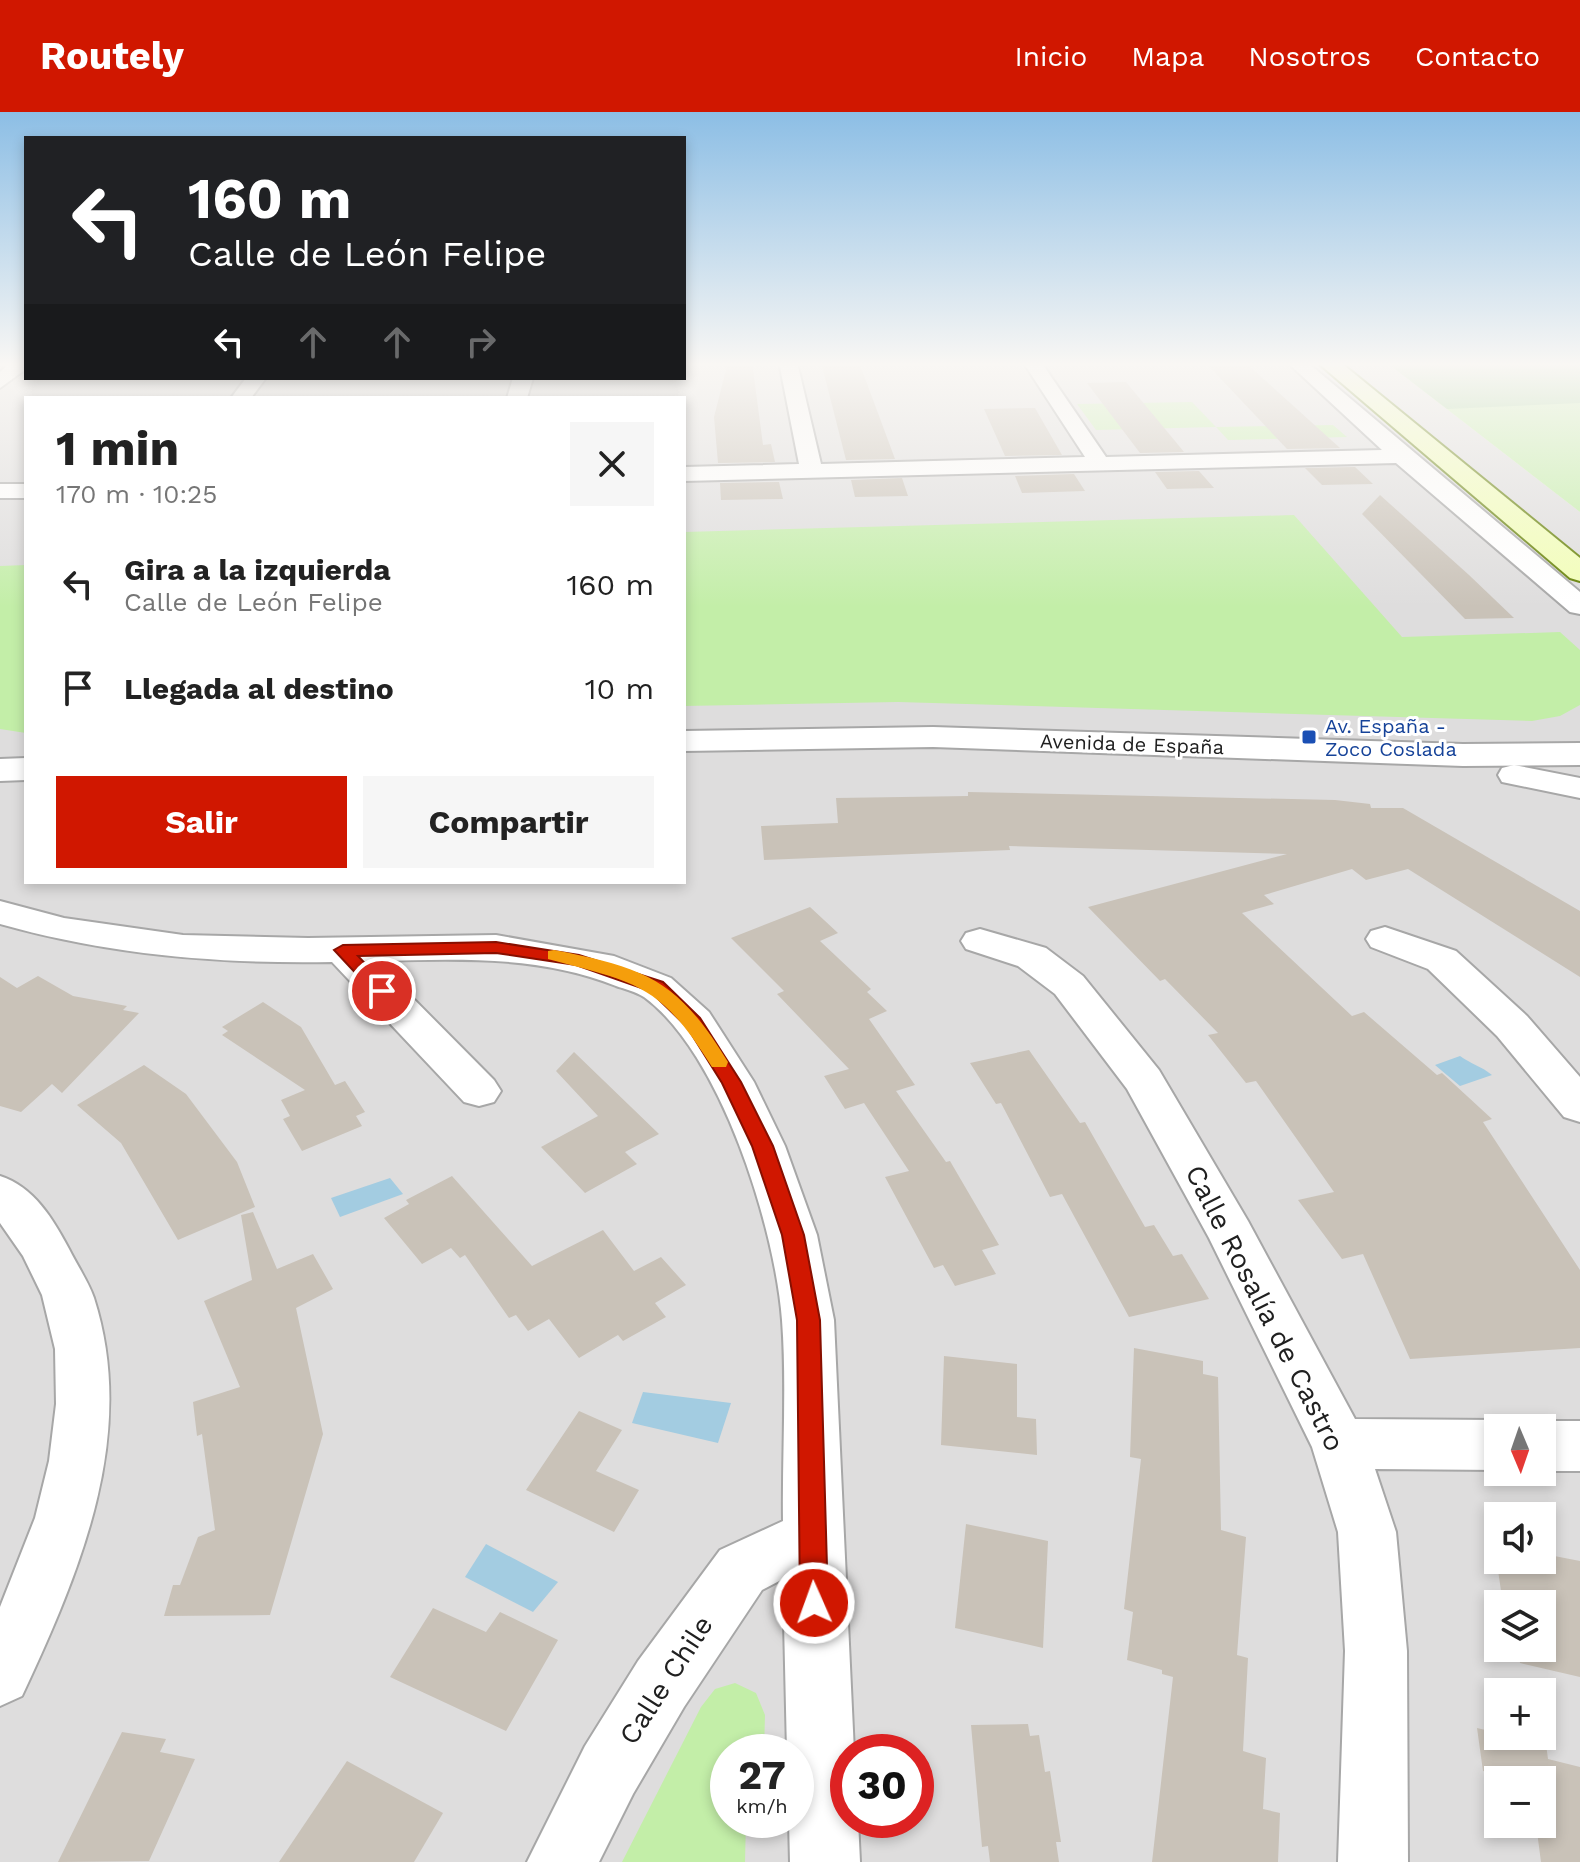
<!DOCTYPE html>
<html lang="es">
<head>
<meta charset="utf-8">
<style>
  :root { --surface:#fff; --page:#f6f6f6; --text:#222; --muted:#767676; --accent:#d01700 }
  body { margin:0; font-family:"Work Sans",sans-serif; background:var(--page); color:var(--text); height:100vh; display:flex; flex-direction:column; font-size:30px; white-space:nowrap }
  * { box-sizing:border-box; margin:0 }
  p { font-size:26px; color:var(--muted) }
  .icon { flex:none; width:44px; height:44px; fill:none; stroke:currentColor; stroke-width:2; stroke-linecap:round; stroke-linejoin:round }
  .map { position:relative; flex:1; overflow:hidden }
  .panel { position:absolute; left:24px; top:284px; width:662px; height:488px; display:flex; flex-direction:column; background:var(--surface); border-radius:0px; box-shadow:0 4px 12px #0003 }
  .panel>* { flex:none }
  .banner { position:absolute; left:24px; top:24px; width:662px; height:244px; border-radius:0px; box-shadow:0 4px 12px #0003; background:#202124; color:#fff; overflow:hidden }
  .needle { width:52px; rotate:178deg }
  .tools { position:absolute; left:1484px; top:1302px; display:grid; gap:16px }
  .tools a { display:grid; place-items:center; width:72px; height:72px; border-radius:0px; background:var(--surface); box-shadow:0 4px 12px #0003; font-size:40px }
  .speed { position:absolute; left:710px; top:1622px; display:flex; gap:16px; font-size:40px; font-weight:700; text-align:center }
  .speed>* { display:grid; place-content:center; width:104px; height:104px; border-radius:50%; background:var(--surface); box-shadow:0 4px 12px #0003; line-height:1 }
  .speed small { font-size:20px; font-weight:400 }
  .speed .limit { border:12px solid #d22; background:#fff; color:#111 }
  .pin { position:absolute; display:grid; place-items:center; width:68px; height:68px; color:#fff; margin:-34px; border:4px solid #fff; border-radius:50%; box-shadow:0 2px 8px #0007 }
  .me { position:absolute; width:88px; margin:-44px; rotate:358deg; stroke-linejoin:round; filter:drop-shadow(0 0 6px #0008) }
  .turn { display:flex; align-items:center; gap:28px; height:168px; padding:0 32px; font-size:36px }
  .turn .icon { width:104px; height:104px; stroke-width:2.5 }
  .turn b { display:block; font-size:56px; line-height:68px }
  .lanes { display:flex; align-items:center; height:76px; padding:0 32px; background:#0003; justify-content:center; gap:40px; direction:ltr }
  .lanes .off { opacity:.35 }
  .round { display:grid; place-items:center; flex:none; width:84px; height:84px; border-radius:0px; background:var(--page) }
  .head { display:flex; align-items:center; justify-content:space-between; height:136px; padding:0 32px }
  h1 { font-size:48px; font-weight:700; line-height:60px }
  .cta { display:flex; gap:16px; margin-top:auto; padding:16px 32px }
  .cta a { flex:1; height:92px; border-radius:0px; background:var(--accent); color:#fff; font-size:32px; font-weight:700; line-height:92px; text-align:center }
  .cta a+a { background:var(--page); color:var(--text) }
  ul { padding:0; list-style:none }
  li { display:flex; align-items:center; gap:24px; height:104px; padding:0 32px }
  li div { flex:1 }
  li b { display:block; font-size:30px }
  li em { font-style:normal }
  header { display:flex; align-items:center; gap:48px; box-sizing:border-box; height:112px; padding:0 40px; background:var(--accent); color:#fff }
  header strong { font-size:38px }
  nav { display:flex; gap:44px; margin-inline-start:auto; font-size:28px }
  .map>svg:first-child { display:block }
</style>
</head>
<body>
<header>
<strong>Routely</strong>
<nav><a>Inicio</a><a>Mapa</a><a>Nosotros</a><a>Contacto</a></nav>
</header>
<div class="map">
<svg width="1580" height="1750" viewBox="0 0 1580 1750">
  <rect width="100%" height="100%" fill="#f1eee6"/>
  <path fill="#dedddd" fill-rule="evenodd" d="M0,250H26V266H684V250H1386L1580,400V1750H0ZM26,286H684V770H26ZM1498,1316H1542V1360H1498ZM1498,1404H1542V1448H1498ZM1498,1492H1542V1536H1498ZM1498,1580H1542V1624H1498ZM728,1640H796V1708H728ZM848,1640H916V1708H848ZM1498,1668H1542V1712H1498Z"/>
  <g fill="#c3eea8">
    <path d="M1386,250H1580V400Z"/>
    <path d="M1192,290L1216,315L1333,313L1347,325L1228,328L1216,315L1096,318L1077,292Z"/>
    <path d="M1294,403L1402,525L1560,520L1580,538V593L1560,604L1532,609L898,590L684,594V420Z"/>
    <path d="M26,453V621L0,617V454Z"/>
    <path d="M735,1571L756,1581L765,1603L764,1640H728V1708H746L745,1750H622L701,1595L715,1577Z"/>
  </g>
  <path fill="#a2d397" d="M1386,250H1580V291L1447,297Z"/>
  <g fill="#a3cce1">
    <path d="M1460,944C1471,952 1481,954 1492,963L1460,974L1435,953Z"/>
    <path d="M390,1066L403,1082L340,1105L331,1086Z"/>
    <path d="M643,1280L731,1291L718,1331L632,1311Z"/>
    <path d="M486,1432L558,1470L533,1500L465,1465Z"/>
  </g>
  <g fill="#c9c2b8">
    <path d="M728,250H752L763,333L771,332L775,350L718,351L714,305Z"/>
    <path d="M821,250H859L895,347L846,348Z"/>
    <path d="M1205,250H1245L1340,336L1287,337Z"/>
    <path d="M1126,270L1175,329L1184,340L1140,341L1087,271Z"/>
    <path d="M1035,296L1062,343L1005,344L984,297Z"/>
    <path d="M1355,355L1373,372L1322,373L1305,356Z"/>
    <path d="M1199,359L1214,376L1167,377L1155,360Z"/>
    <path d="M1074,362L1085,379L1022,381L1015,364Z"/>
    <path d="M902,366L908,384L855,385L851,368Z"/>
    <path d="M779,370L783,387L721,388L720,371Z"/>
    <path d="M1380,383L1469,463L1514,506L1465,507L1362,402Z"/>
    <path d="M968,680L1335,688L1370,692L1371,696H1403L1580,799V865L1408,757L1366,768L1352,757L1264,783L1274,792L1242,801L1352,904L1364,900L1437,963L1442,961L1492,1007L1483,1010L1580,1158V1236L1410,1247L1363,1142L1342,1147L1298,1088L1334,1080L1256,969L1246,971L1208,923L1218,921L1165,867L1160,869L1088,795L1287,742L1009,734L1010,738L764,748L761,714L838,711L836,686L968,684Z"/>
    <path d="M810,795L838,821L820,829L871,877L867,880L887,899L869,907L915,973L896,979L946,1050L950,1049L999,1133L982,1138L996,1162L955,1174L943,1153L934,1156L885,1065L909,1059L864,991L845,997L824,964L849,957L777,882L784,879L731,826Z"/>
    <path d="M38,864L73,884L127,894L123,898L139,901L62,981L52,972L21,1000L0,994V865L17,876Z"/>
    <path d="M263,890L301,915L335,973L345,969L365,1000L356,1004L362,1014L302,1039L283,1007L290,1004L281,988L305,978L222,923L228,919L222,915Z"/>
    <path d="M1029,938L1080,1011L1085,1010L1145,1115L1154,1113L1173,1144L1182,1142L1209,1187L1129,1205L1062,1082L1050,1085L1001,991L996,992L970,951Z"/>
    <path d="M574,940L659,1022L625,1040L637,1052L585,1081L541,1035L598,1004L556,959Z"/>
    <path d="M144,953L186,982L237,1050L255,1095L178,1128L121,1031L77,993Z"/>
    <path d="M452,1064L532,1154L603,1118L634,1159L661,1145L686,1173L655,1191L666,1205L623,1229L618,1223L579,1246L549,1207L528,1219L516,1203L509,1206L465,1143L460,1146L451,1136L422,1152L384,1106L409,1092L406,1088Z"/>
    <path d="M253,1100L277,1157L313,1142L333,1177L296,1196L323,1322L270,1503L164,1504L173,1473H180L198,1425L215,1418L202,1322L197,1324L193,1290L240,1275L204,1189L252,1168L241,1103Z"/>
    <path d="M1134,1236L1203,1249V1262L1218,1265L1221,1418L1246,1425L1237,1543L1248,1546L1243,1639L1266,1646L1263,1697L1280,1701L1278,1750H1152L1173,1565L1162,1562V1558L1127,1548L1133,1500L1124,1497L1141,1347L1130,1345Z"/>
    <path d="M944,1244L1017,1252V1305L1036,1307L1037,1343L941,1333Z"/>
    <path d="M579,1299L622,1318L596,1359L639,1378L614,1420L526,1378Z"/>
    <path d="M966,1412L1048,1429L1043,1536L955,1516Z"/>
    <path d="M1493,1425L1498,1426V1448H1542V1436L1544,1442L1580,1449V1565L1520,1551L1517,1536H1542V1492H1503Z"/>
    <path d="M433,1496L486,1520L500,1500L558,1528L506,1619L390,1565Z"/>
    <path d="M1028,1612L1030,1624L1039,1623L1045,1660L1050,1659L1061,1730H1056L1059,1750H990L988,1734L982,1735L971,1613Z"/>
    <path d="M1477,1616L1498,1621V1624L1546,1632L1548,1647L1580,1655V1750H1541L1536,1712H1542V1668H1517L1483,1659Z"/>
    <path d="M122,1620L166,1627L160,1640L195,1647L149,1749L58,1750Z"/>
    <path d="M347,1649L443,1701L414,1750H279Z"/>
  </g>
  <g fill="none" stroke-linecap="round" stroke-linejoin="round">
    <g stroke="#a7a7a7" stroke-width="4">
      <g id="minor">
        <path d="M11,250H26V257L0,276V260Z"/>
        <path d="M779,250H797L821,352L1085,345L1023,250H1041L1106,345L1382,338L1287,250H1307L1580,480V502L1570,500L1396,351L684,369V355L799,352Z"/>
        <path d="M246,266H266L251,286H231Z"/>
        <path d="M513,266H533L527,286H507Z"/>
        <rect x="0" y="372" width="26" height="14"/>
        <path d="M1514,653L1580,666V686L1502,670L1498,663L1502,656Z"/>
        <path d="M0,789L64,806L183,823L308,826L496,823L614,844L671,866L709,900L754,970L785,1034L817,1123L834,1208L854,1640H848V1708H858L860,1750H790L789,1708H796V1640H787L783,1467L762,1478L684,1595L633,1682L599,1750H527L585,1634L638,1549L720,1438L783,1409C782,1343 787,1274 782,1208C775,1116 721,941 644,885C636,880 625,877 616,874C539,843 457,847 376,849L494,968L501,979L494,990L479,994L464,990L332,850C219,852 110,843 0,812Z"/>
        <path d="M1385,815L1456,839L1527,904L1580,965V1010L1564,1005L1497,924L1428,857L1371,835L1366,827L1371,819Z"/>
        <path d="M980,817L1046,836L1083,864L1159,958L1248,1109L1355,1307L1498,1308L1518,1316H1498V1358L1375,1357L1396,1420L1407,1539L1408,1750H1338L1345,1539L1338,1420L1312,1335L1209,1126L1127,977L1055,882L1018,854L966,837L961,829L966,821Z"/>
        <path d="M0,1064C34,1075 53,1107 69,1137C77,1153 88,1169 94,1186C138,1323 80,1460 22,1584L0,1594V1495L35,1406L49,1349L56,1292L55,1237L42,1183L23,1144L0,1111Z"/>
        <path d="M1542,1309H1580V1359H1542V1316H1523Z"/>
      </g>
    </g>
    <g stroke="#a7a7a7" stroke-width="4">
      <g id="tertiary">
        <path d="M933,615L1463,632L1580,631V653L1463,654L933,635L684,639V619Z"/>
        <path d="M26,646V668L0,669V647Z"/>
      </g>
    </g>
    <g stroke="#627e00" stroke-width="4">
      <path id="secondary" d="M1317,250H1340L1580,446V469L1570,466Z"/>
    </g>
    <use href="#minor" fill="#fff" fill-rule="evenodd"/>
    <use href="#tertiary" fill="#fff" fill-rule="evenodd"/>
    <use href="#secondary" fill="#f2feb7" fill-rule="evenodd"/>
  </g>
  <linearGradient id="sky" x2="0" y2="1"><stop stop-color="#8cbee5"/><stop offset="0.51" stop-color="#f9f7f4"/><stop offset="1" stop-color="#f9f7f4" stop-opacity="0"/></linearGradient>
  <rect width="1580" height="495" fill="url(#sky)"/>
  <path fill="#d01700" stroke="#870f00" stroke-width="2" d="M496,830L579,843L663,870L700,906L741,970L773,1034L804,1123L820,1208L828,1491L824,1500L814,1504L804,1500L800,1491L797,1208L782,1123L752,1034L722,971L687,915L650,879L576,853L496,841L358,844L391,879L382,884L376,883L334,838L343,833Z"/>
  <path fill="#f59e0b" d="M554,838C646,856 678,868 728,950L726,955H712C660,872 638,871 548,847V839Z"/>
  <rect fill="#1a4fb4" stroke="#fff" stroke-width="3" x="1301" y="617" width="16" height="16" rx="4"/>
  <g text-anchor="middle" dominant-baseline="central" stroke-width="6" stroke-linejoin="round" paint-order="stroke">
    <g font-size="20" fill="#164399" stroke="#fff" text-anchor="start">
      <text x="1325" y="614">Av. España -<tspan x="1325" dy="23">Zoco Coslada</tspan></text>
    </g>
    <g font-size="20" fill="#202020" stroke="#fff">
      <text transform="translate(1132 632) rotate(2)">Avenida de España</text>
    </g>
    <g font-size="28" fill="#202020" stroke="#fff">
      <text transform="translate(1265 1196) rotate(63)">Calle Rosalía de Castro</text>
      <text transform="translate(666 1568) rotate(-57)">Calle Chile</text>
    </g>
  </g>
</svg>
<div class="tools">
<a><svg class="needle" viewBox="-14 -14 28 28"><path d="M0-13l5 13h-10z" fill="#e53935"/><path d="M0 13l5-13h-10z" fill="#767676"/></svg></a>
<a><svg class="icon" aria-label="sound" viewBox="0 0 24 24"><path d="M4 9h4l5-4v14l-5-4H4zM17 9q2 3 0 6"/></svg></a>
<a><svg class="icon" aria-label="layers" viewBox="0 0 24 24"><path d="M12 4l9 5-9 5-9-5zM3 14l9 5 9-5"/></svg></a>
<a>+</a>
<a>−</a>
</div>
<div class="speed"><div>27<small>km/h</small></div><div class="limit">30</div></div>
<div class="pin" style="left:382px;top:879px;background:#d93025"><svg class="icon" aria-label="arrive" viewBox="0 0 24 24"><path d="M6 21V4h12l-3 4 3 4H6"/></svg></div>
<svg class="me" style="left:814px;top:1491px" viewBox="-20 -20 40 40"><circle r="17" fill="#d01700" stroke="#fff" stroke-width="3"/><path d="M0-11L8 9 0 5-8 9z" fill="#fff"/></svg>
<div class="banner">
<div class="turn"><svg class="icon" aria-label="left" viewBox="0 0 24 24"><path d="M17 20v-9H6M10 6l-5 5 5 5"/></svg><div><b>160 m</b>Calle de León Felipe</div></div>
<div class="lanes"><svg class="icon" aria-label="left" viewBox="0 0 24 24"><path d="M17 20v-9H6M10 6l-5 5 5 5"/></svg><svg class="icon off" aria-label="ahead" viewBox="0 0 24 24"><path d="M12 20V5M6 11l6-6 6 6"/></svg><svg class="icon off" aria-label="ahead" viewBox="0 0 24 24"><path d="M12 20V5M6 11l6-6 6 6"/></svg><svg class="icon off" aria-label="right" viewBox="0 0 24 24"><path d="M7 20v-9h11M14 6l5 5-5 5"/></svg></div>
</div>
<section class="panel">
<div class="head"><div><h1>1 min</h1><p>170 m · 10:25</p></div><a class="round"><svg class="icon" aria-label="close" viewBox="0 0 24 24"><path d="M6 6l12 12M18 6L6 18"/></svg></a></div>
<ul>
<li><svg class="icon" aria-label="left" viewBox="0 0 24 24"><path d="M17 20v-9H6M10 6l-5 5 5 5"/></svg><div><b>Gira a la izquierda</b><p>Calle de León Felipe</p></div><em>160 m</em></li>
<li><svg class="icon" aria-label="arrive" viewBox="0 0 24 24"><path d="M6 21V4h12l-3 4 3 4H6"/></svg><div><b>Llegada al destino</b></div><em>10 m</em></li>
</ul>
<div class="cta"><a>Salir</a><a>Compartir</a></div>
</section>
</div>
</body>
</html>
